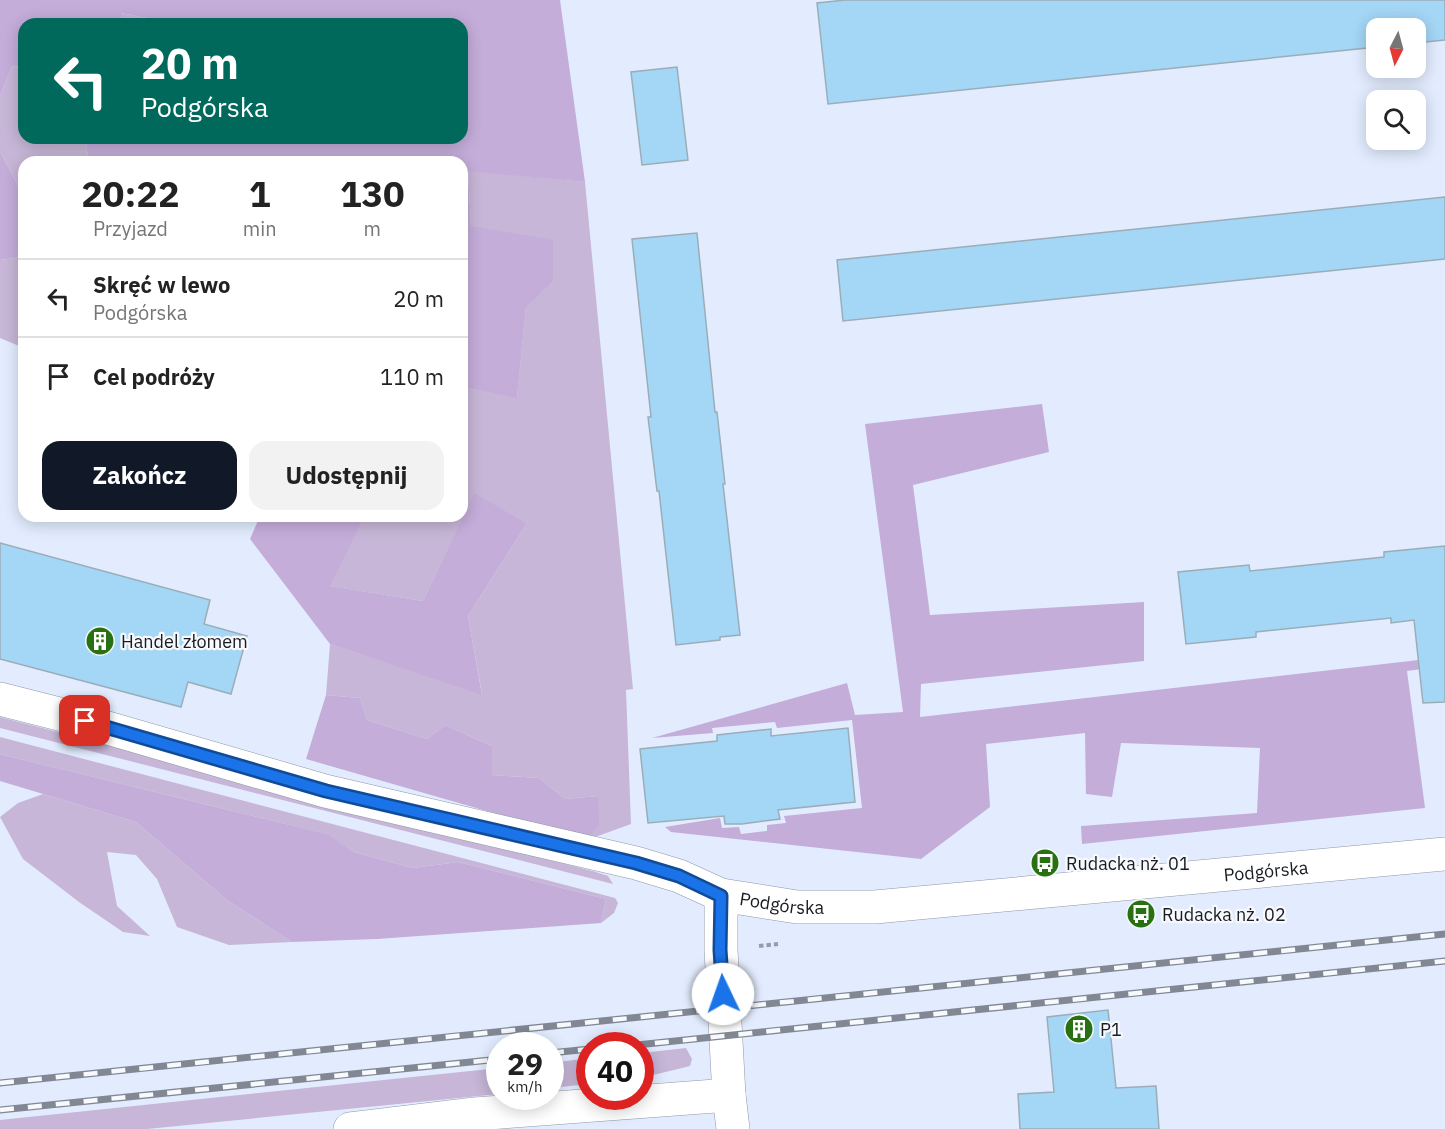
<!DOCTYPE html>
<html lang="pl">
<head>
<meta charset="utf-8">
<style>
  :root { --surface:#fff; --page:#f2f2f2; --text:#222; --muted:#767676; --line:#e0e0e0; --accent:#111827 }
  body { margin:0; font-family:"IBM Plex Sans",sans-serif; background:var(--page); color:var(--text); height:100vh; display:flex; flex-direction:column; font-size:22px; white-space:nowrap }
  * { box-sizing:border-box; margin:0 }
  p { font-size:20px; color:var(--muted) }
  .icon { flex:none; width:33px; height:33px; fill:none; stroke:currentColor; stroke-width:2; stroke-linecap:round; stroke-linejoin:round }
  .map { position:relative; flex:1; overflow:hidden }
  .sheet { position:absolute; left:18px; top:156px; width:450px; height:366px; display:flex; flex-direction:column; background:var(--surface); border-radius:18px; box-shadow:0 3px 15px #0003 }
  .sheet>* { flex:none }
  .hud { position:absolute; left:18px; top:18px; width:450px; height:126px; border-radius:18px; box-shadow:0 3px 15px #0003; background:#00695c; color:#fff; overflow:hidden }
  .needle { width:39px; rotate:186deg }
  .tools { position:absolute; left:1366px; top:18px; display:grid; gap:12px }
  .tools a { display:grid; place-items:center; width:60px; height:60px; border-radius:12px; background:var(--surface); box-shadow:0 3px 15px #0003; font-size:30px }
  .speed { position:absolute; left:486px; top:1032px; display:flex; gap:12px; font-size:30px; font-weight:700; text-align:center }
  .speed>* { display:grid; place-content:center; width:78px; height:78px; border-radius:50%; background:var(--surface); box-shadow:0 3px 15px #0003; line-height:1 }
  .speed small { font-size:15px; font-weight:400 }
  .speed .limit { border:9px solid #d22; background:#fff; color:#111 }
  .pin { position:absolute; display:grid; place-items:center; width:51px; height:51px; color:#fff; margin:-26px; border-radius:12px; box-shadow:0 3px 9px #0006 }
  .me { position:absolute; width:66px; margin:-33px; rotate:357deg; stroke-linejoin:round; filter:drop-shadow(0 0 4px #0008) }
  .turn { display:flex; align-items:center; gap:21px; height:126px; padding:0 24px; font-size:27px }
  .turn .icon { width:78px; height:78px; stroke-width:2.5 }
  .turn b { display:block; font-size:42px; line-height:51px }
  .eta { display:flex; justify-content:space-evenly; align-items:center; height:102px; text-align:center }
  .eta b { font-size:36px; font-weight:700; line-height:42px }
  .primary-button { display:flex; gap:12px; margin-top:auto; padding:12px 24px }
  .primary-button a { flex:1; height:69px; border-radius:18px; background:var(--accent); color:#fff; font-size:24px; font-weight:700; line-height:69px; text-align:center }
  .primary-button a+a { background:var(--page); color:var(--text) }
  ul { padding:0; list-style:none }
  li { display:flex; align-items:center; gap:18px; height:78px; padding:0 24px; border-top:2px solid var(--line) }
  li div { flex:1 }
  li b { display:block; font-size:22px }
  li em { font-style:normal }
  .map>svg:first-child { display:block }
</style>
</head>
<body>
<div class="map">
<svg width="1445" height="1129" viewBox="0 0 1445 1129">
  <rect width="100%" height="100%" fill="#e2ecfe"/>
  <g fill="#c7b6d7">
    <path d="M121,13L177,24H121Z"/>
    <path d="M12,66L24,67V138H85L89,162H24V197L0,151V96Z"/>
    <path d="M468,170L585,182L633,689L626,690L631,824L587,840L598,796L565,799L539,778L492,775V746L445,725L427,739L367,720L360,698L326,695L330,644L482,694L468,616L527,523L474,494L423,601L329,586L365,516H462V387L517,397L526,306L553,282L471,226Z"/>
    <path d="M24,245V348L0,338V260L16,258Z"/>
    <path d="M0,717L596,872L608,876L613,884L0,728Z"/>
    <path d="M0,737L615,898L618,903L614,913L601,923L606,899L458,862L413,868L354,852L326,834L0,754Z"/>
    <path d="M43,794L136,822L227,900L292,942L229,945L177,927L157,879L136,855L107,852L117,906L150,936L123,932L79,902L23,859L0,817L18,803Z"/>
    <path d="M686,1048L692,1059L690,1066L641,1078V1053Z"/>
    <path d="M589,1058V1084L551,1088V1063Z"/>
    <path d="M499,1068V1094L147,1129H0V1120Z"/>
  </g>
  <g fill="#c4add9">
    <path d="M0,0H560L585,182L468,171L471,226L553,240V282L526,307L517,398L462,387V162H89L85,138H462V24H177L121,13V24H24V67L12,66L0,96Z"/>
    <path d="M0,151L24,197V245L16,258L0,260Z"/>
    <path d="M1042,404L1049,452L913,485L930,615L1144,602V661L921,684L920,717L1445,657V666L1407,671L1425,808L1082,844L1081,826L1257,813L1260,748L1121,743L1112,797L1086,794L1085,733L986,744L990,807L921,859L671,832L665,827L720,818L722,828L739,827L741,834L767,831V825L786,823L784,816L862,808L852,720L777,728L775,722L712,728L713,733L652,738L847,683L855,715L903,712L865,424Z"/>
    <path d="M474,493L527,523L468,616L482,695L330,644L250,539L260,516H365L330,586L423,601Z"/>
    <path d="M326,695L360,698L367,720L427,739L445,725L492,746V775L539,778L565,799L598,796L599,824L587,840L306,759Z"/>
    <path d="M0,754L327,834L354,852L413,868L458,862L606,899L601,923L377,939L292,942L227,900L136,822L0,781Z"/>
  </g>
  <g fill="#a4d6f5" stroke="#9badb9" stroke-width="1.5">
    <path d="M845,0H1445V40L1416,43V28H1377V47L828,104L817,3Z"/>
    <path d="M677,67L688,160L642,165L631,72Z"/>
    <path d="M1445,197V259L843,321L837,260Z"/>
    <path d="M697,233L715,412H717L725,484H723L740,635L720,637V640L676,645L659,491H657L648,417H651L632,239Z"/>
    <path d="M0,543L210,600L204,624L247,636L231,694L188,682L181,707L0,659Z"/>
    <path d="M1445,546V702L1423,703L1414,620L1391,623V618L1256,632V637L1186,644L1178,572L1249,565L1250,571L1384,557V552Z"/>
    <path d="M848,728L855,802L778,810L780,819L742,824H725L724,816L648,823L640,749L717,741V735L771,729V736Z"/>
    <path d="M1108,1010L1116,1088L1156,1086L1159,1129H1020L1018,1094L1054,1092L1047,1017Z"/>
  </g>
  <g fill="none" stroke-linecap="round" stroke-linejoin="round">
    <g stroke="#8e98a8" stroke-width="34">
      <g id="minor">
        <path d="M0,699L63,715L325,791L636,863L679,876L721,895"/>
        <path d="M350,1129L475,1114L729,1095"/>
      </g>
    </g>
    <g stroke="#8e98a8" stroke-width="34">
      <g id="tertiary">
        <path id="s1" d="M733,1129L729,1095L721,950V895L797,907H875L1445,854"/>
      </g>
    </g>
    <path stroke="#959daa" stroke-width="4" stroke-dasharray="4.5 3" stroke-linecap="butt" d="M759,946L778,944"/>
    <use href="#minor" stroke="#fff" stroke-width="33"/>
    <use href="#tertiary" stroke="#fff" stroke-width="33"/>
    <g stroke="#818894" stroke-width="7">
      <g id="rail">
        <path d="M627,1046L1445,961"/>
        <path d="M550,1053L590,1049"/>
        <path d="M0,1083L1445,934"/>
        <path d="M0,1110L500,1059"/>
      </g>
    </g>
    <use href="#rail" stroke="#f7f9fd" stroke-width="4.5" stroke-dasharray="14" stroke-linecap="butt"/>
  </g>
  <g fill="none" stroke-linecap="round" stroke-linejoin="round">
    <g stroke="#114b97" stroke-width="15">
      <path id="route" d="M85,721L326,791L636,863L679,876L721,896L720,950L723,994"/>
    </g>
    <use href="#route" stroke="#1a73e8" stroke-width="10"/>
  </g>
  <defs>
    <g id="building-disc" transform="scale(1.5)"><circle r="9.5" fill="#277113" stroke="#f7f9fd"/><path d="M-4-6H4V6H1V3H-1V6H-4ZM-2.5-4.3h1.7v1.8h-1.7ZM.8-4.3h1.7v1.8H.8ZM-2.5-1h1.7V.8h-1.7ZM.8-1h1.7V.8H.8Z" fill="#fff"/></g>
    <g id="bus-disc" transform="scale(1.5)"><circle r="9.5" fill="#277113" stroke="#f7f9fd"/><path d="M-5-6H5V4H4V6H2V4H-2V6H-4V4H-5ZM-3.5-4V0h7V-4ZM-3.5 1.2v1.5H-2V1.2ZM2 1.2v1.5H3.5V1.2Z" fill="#fff"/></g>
  </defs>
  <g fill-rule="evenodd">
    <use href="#building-disc" x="100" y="641"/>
    <use href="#bus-disc" x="1045" y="863"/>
    <use href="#bus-disc" x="1141" y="914"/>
    <use href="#building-disc" x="1079" y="1029"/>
  </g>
  <g text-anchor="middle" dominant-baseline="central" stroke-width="4.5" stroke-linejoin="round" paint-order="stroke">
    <g font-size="18" fill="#181c22" stroke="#f7f9fd" text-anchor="start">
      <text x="121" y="641">Handel złomem</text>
      <text x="1066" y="863">Rudacka nż. 01</text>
      <text x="1162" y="914">Rudacka nż. 02</text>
      <text x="1100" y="1029">P1</text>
    </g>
    <g font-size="18" fill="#181c22" stroke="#f7f9fd">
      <text stroke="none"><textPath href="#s1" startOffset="782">Podgórska</textPath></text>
      <text stroke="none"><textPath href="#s1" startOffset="296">Podgórska</textPath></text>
    </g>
  </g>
</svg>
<div class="tools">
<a><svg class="needle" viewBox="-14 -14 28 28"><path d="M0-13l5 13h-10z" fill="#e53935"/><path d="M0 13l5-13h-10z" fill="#767676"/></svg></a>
<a><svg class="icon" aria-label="search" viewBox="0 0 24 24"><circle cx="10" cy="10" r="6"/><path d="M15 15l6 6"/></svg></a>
</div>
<div class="speed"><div>29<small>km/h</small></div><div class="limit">40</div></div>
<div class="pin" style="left:85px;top:721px;background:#d93025"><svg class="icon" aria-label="arrive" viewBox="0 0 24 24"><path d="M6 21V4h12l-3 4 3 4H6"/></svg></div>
<svg class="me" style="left:723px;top:994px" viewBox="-20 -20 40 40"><circle r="19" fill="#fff"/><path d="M0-13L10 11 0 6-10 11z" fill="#1a73e8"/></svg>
<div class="hud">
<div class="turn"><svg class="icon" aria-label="left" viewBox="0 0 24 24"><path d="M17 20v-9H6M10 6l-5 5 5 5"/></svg><div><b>20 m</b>Podgórska</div></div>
</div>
<section class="sheet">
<div class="eta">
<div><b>20:22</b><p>Przyjazd</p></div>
<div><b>1</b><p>min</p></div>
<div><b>130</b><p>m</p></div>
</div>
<ul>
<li><svg class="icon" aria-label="left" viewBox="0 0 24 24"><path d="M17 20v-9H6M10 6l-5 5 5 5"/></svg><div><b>Skręć w lewo</b><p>Podgórska</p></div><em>20 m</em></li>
<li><svg class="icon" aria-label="arrive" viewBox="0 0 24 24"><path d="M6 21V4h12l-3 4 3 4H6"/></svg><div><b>Cel podróży</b></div><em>110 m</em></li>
</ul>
<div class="primary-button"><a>Zakończ</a><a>Udostępnij</a></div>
</section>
</div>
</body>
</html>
